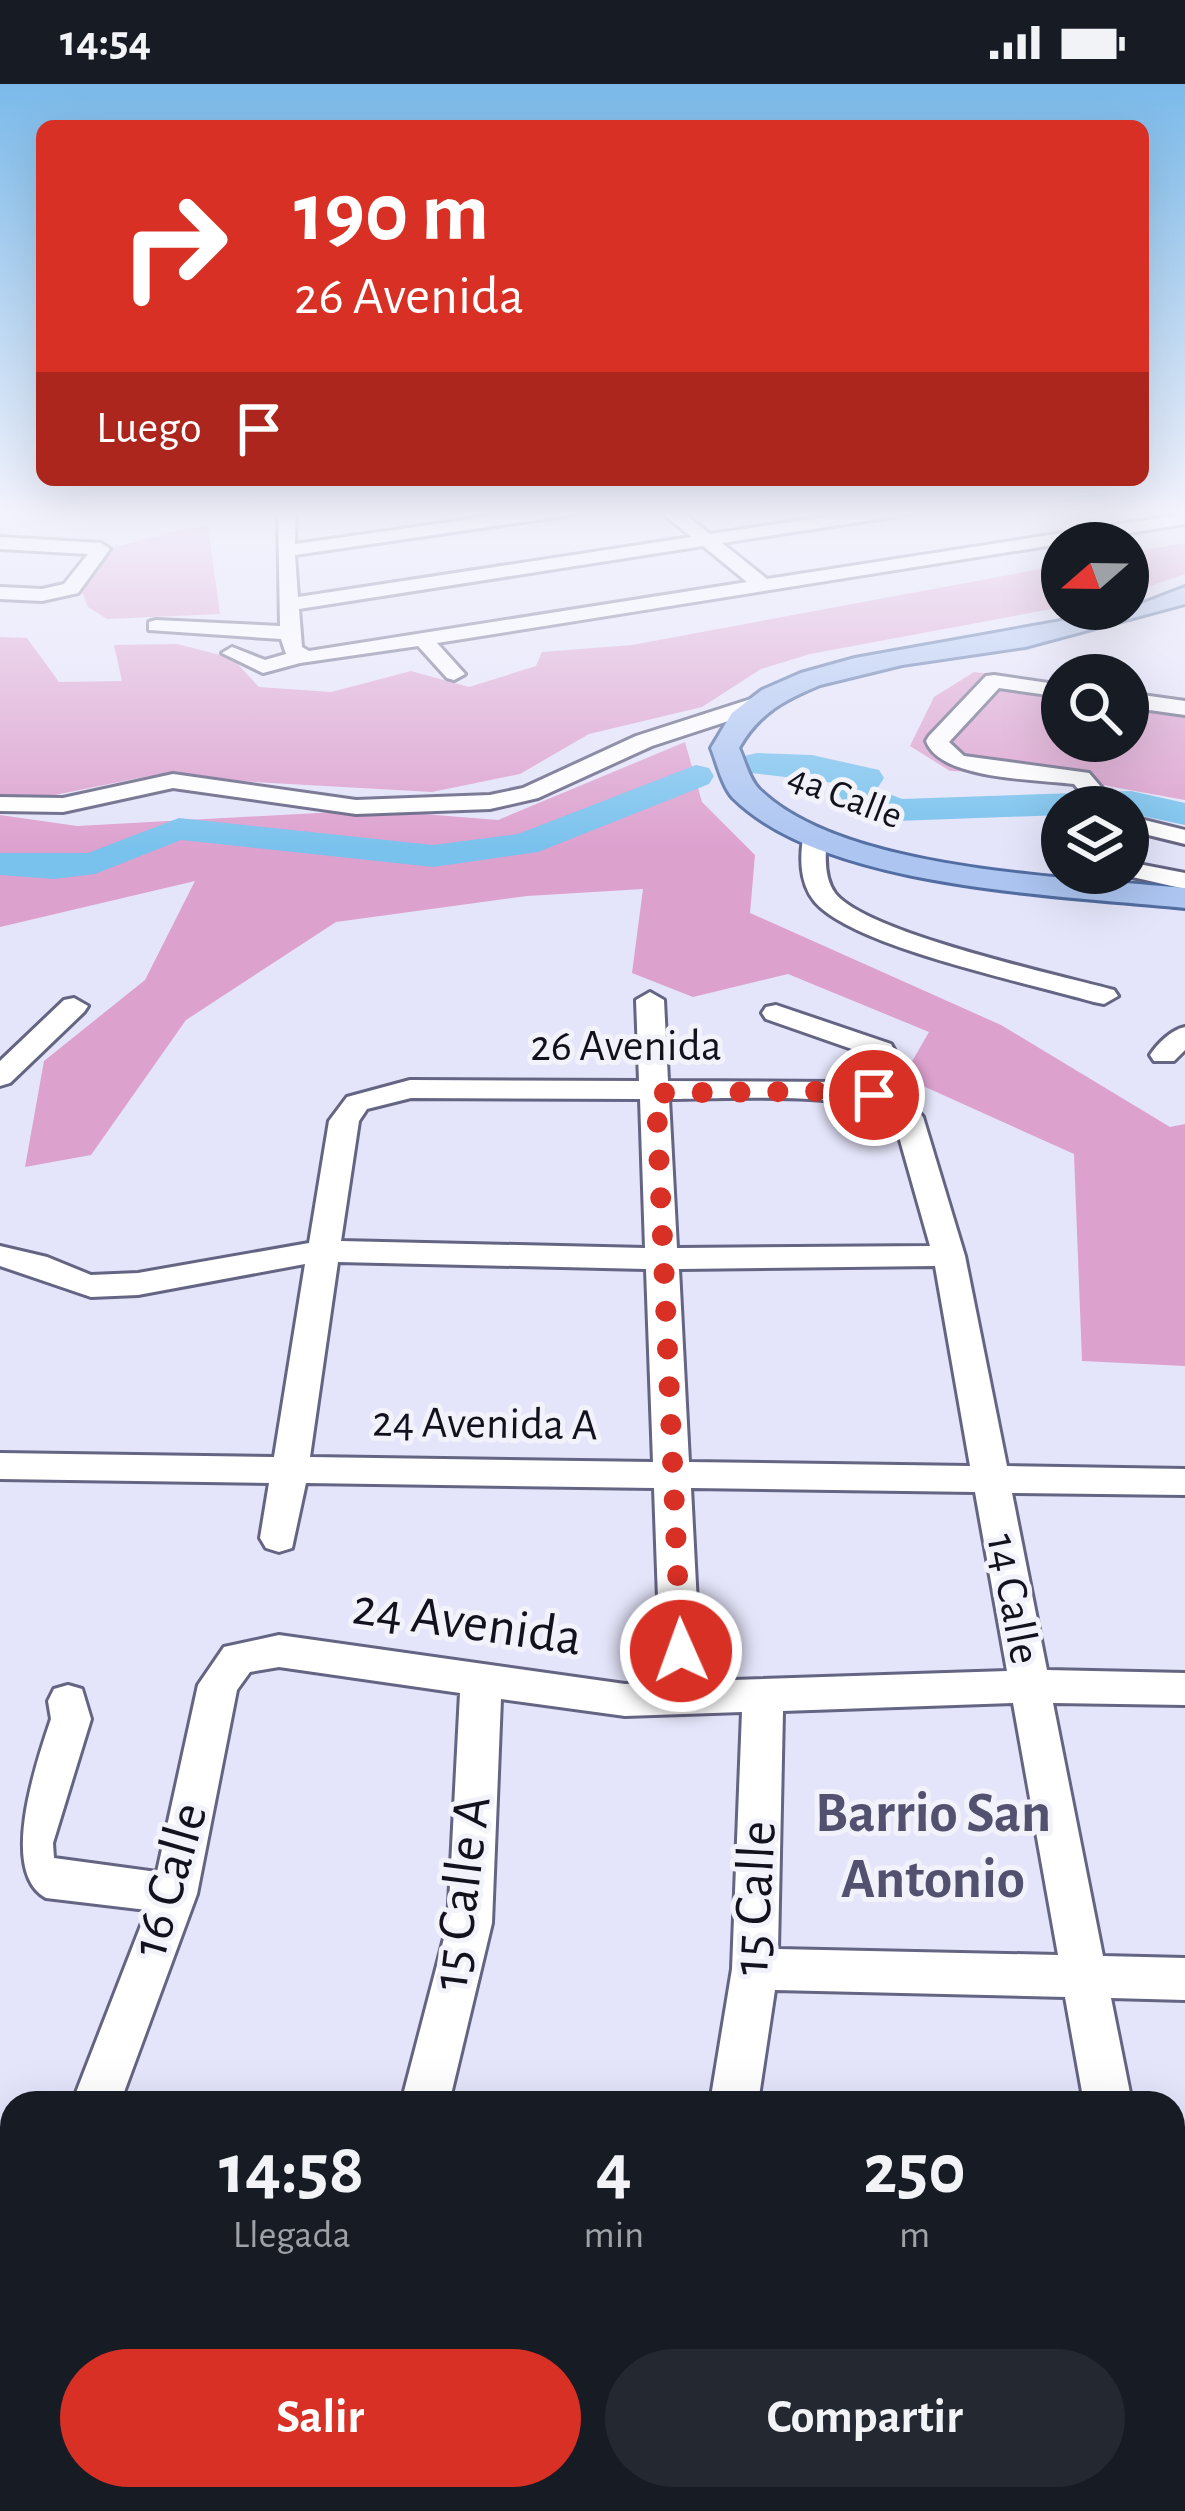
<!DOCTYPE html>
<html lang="es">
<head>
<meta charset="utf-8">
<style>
  :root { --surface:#171b24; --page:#242831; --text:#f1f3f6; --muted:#9ea1a6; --accent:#d93025 }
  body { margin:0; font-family:"Alegreya Sans",sans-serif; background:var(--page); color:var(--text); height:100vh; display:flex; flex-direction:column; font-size:45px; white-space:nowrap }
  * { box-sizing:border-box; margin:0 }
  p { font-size:39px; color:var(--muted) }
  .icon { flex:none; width:66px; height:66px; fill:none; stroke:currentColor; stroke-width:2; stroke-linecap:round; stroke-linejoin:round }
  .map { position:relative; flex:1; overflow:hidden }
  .side { position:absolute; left:0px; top:2007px; width:1185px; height:420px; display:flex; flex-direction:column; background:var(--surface); border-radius:36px 36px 0 0; box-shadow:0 12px 48px #0002 }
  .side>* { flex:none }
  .guide { position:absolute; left:36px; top:36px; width:1113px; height:366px; border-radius:18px; box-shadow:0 12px 48px #0002; background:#d93025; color:#fff; overflow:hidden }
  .needle { width:78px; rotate:250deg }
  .fabs { position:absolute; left:1041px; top:438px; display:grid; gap:24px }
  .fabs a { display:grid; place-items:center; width:108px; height:108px; border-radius:50%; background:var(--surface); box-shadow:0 12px 48px #0002; font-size:60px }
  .pin { position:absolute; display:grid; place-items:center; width:102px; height:102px; color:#fff; margin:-51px; border:6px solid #fff; border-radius:50%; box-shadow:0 3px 12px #0007 }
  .me { position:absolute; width:132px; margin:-66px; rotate:358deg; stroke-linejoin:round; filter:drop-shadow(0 0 9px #0008) }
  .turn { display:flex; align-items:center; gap:42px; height:252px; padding:0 60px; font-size:54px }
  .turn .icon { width:156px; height:156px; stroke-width:2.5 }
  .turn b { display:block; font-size:84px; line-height:102px }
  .then { display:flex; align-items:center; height:114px; padding:0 60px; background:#0003; gap:24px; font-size:45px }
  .eta { display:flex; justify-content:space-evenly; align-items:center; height:204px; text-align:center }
  .eta b { font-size:72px; font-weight:600; line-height:84px }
  .cta { display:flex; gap:24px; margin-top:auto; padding:24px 60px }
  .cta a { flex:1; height:138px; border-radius:72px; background:var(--accent); color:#fff; font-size:48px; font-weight:600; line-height:138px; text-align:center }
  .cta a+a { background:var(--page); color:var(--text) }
  .status { display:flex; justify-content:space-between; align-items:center; height:84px; padding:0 60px; background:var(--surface); direction:ltr }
  .status svg { height:33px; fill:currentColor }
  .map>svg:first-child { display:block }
</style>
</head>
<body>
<div class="status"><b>14:54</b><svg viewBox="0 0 49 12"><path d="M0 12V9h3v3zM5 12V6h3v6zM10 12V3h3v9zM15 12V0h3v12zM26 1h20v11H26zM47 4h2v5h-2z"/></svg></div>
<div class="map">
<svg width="1185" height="2427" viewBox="0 0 1185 2427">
  <rect width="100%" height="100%" fill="#e4e4fa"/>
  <g fill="#dda1ce">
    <path d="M208,442L220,530L107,535L88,523L79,500L101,465C138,460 171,444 208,442Z"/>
    <path d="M1185,459V490L1128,510V469Z"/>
    <path d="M1062,481V523L810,570L761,585L702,623L589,650L520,690L432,708L149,692L30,716L0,712V553L27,554L59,598L122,597L114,561L177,560L232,574L259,603L331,608L411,587L469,603L536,582L542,568L632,561Z"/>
    <path d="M974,588L1062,599V657H1128V607L1185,614V716L1041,690L950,687L910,662L934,613Z"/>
    <path d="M685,658L702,718L755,771L750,829L1001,941L1170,1043L1185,1040V1282L1082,1277L1074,1070L903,993L929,948L788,890L693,913L632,889L643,805L527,812L336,838L186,936L91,1071L25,1083L44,977L145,896L195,797L0,843V731L77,742L373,726L498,736Z"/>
  </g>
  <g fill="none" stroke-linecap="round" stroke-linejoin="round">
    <g fill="#79c2ed" fill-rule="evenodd">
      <path d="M757,669L812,671L879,686L884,694L877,705L902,715L1131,707L1185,719V741L1128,729V723H1062V731L897,737L843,717L838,709L844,700L744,688L739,680L744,672Z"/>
      <path d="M696,681L709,684L714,692L709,700L538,768L433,783L181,756L95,790L54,795L0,791V769H88L179,734L433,761L518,750Z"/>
    </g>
    <g stroke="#646483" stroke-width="6">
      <g id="minor">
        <path d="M278,425H296L295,460L542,425H587L578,430L295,471L298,513L691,453L658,425H678L710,450L877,425H920L911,430L722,459L767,495L1185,430V440L437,559L465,590L454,596L447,594L418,562L300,579L263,589L222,569L232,563L265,576L286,570L281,555L149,546V538L156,536L280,542ZM703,462L747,498L309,567L302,563L299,525Z"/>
        <path d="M0,453L101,459L110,465L78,509L42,517L0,515V503L42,505L64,500L88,470L0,465Z"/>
        <path d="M994,591L1062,601V613L999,604L949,658L964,672L1089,689L1118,723H1093L1074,700C1036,695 940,696 926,657L929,652L986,592Z"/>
        <path d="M1128,609L1185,617V631L1128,623Z"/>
        <path d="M754,614L765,621L762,626L652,662L538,714L490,725L356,730L173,704L63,728L0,727V713L63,714L173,690L356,716L490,711L523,704L636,652Z"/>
        <path d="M1128,732L1185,746V760L1128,746Z"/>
        <path d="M815,748L827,755C825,772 824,794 835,809C866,849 1058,891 1114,906L1118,912L1104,920L1094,918C1029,899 869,866 821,824C801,807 799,779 803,755Z"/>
        <path d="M1128,778L1185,789V805L1119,790L1128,789Z"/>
        <path d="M650,908L664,916L668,997L837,998L862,1003L869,971L766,935L762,929L766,923L776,921L891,960L898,973L889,1009L906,1013L923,1033L965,1172L1007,1382L1185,1385V1411L1012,1409L1047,1586L1185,1589V1621L1053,1619L1103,1872L1185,1874V1916L1111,1914L1132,2019H1084L1065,1913L775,1906L758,2019H710L732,1885L742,1628L625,1632L501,1615L492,1839L449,2019H401L448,1839L460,1609L279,1583L250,1588L237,1606L197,1810L120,2019H72L147,1826L46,1814C0,1789 34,1685 51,1635L48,1617L54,1605L68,1601L82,1605L91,1635L53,1759L54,1774L157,1788L198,1601L224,1563L279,1551L625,1600L661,1598L654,1404L306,1399L292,1464L279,1468L266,1464L260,1454L269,1399L0,1395V1369L274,1373L305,1180L138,1211L91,1213L0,1182V1162L47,1173L91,1191L138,1189L309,1159L329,1037L347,1013L410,996L639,997L636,916ZM411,1014L640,1015L645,1164L341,1157L359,1037L367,1025ZM669,1015C712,1015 869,1006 894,1035L930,1162L677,1164ZM338,1178L646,1185L653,1378L310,1373ZM935,1182L970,1382L689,1378L679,1185ZM691,1404L975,1408L1007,1587L701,1597ZM1013,1619L1058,1871L778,1865L783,1627Z"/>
        <path d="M74,914L88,922L84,928L10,999L0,1002V977L64,916Z"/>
        <path d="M1185,943V966L1174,977H1154L1150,971C1158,959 1171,946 1185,943Z"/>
        <path d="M12,2217V2297L0,2302V2222Z"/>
        <rect x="1173" y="2238" width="12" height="52"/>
        <path d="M1173,2339L1185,2344V2427H1157L1155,2415H1173Z"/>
        <path d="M299,2415H355L352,2427H296Z"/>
        <path d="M642,2415H698L697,2427H641Z"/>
      </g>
    </g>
    <g stroke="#526da1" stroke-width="6">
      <path id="major" d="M1185,503V520L1025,563L902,581L820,601C784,616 759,629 739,664C745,677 749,695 759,705C843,788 1071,793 1185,804V824C1061,811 824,805 733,714C722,702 717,679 711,664L732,629L762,606L801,589L855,574L1128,525Z"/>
    </g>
    <use href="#minor" fill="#fff" fill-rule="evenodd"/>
    <use href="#major" fill="#acc5f1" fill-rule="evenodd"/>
  </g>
  <linearGradient id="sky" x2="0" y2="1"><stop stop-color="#7bbaea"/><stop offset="0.56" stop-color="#f3f3fd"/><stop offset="1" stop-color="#f3f3fd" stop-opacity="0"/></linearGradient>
  <rect width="1185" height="765" fill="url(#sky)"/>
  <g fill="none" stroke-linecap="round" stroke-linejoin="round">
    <path stroke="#d93025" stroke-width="21" stroke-dasharray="0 37.8" d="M681,1567L656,1009L837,1007L874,1011"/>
  </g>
  <g text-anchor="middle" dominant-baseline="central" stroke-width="10" stroke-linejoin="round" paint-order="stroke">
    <g font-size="39" fill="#12111d" stroke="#f2f3fa">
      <text transform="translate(845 713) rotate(21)">4a Calle</text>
    </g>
    <g font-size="45" fill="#12111d" stroke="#f2f3fa">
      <text x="626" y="962">26 Avenida</text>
      <text transform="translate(485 1340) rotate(1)">24 Avenida A</text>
      <text transform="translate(1013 1515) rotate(79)">14 Calle</text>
    </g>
    <g font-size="54" fill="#12111d" stroke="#f2f3fa">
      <text transform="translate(467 1539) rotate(8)">24 Avenida</text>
      <text transform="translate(170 1796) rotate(-74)">16 Calle</text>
      <text transform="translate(462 1809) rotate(-83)">15 Calle A</text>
      <text transform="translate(755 1814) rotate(-87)">15 Calle</text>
    </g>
    <g font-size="57" font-weight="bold" fill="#525170" stroke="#f2f3fa">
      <text x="933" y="1729">Barrio San<tspan x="933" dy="66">Antonio</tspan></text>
    </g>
  </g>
</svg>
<div class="fabs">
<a><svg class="needle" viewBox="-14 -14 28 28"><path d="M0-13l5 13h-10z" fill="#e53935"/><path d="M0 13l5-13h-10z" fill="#9ea1a6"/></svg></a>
<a><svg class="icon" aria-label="search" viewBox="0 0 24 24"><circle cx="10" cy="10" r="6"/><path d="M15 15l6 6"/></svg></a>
<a><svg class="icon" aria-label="layers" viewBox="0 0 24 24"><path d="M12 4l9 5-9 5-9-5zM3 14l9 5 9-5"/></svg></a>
</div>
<div class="pin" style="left:874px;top:1011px;background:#d93025"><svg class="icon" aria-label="arrive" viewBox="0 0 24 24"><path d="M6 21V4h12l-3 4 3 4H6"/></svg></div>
<svg class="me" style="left:681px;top:1567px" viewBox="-20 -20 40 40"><circle r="17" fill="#d93025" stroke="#fff" stroke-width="3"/><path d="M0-11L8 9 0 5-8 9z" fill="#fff"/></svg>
<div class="guide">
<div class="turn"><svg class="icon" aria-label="right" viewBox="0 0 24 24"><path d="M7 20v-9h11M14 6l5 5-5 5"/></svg><div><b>190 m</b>26 Avenida</div></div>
<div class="then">Luego<svg class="icon" aria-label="arrive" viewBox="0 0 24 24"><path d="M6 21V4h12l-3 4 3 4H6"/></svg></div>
</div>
<section class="side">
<div class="eta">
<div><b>14:58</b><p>Llegada</p></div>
<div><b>4</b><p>min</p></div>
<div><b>250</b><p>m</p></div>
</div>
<div class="cta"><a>Salir</a><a>Compartir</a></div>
</section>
</div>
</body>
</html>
